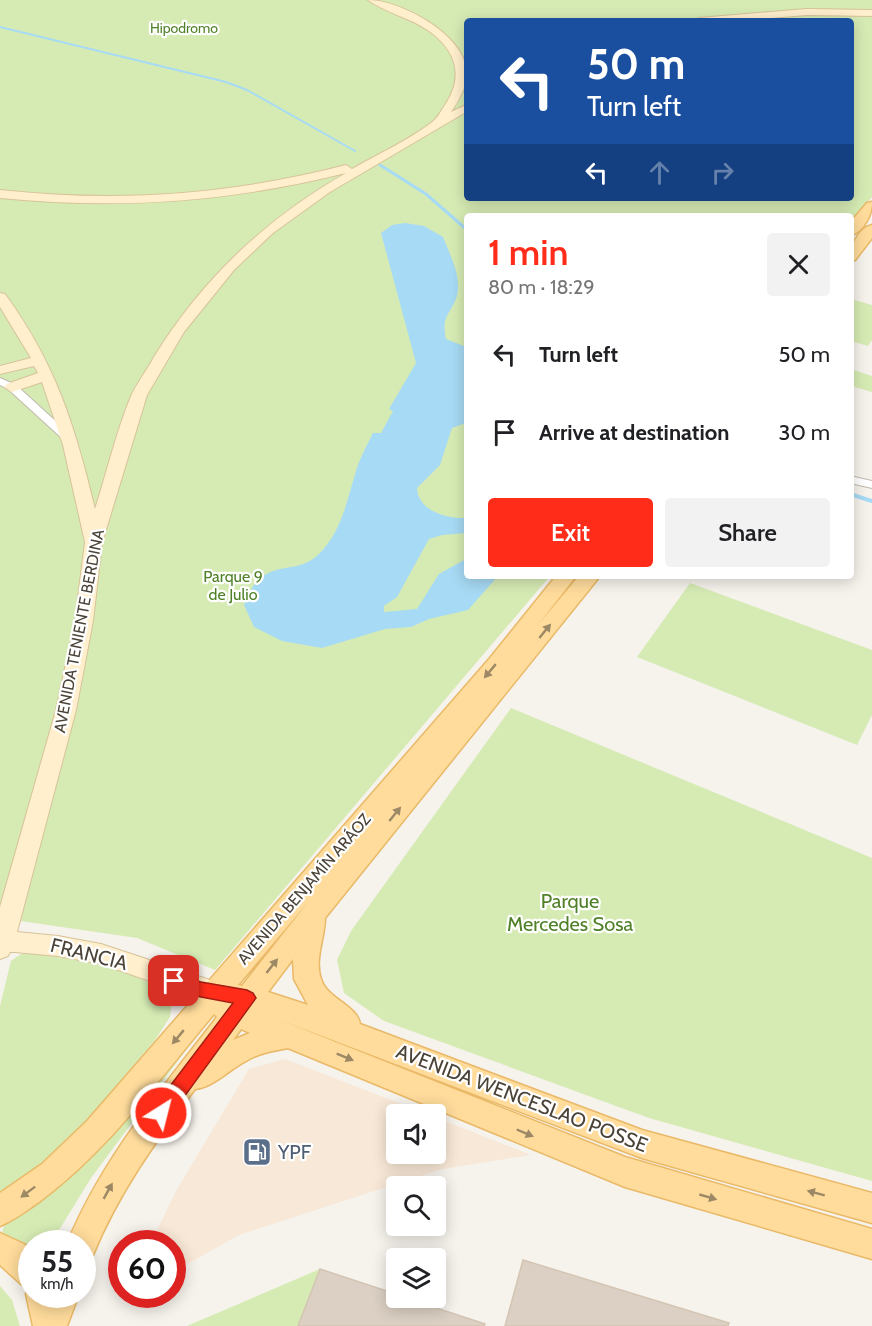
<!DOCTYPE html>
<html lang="en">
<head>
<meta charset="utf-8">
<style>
  :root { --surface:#fff; --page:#f2f2f2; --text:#202124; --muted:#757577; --accent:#ff2c1a }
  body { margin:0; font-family:Cabin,sans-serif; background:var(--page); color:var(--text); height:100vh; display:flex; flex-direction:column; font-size:22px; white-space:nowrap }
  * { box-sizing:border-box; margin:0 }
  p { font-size:20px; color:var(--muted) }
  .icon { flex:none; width:33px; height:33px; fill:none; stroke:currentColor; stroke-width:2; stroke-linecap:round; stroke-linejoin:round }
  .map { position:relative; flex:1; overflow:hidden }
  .details { position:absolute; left:464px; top:213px; width:390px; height:366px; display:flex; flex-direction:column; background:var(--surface); border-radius:6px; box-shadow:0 3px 15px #0003 }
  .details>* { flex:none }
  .banner { position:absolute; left:464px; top:18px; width:390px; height:183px; border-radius:6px; box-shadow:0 3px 15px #0003; background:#1a4fa0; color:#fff; overflow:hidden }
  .buttons { position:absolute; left:386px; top:1104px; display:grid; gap:12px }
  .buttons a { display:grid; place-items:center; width:60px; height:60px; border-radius:6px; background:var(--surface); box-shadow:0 3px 15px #0003; font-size:30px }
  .speed { position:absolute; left:18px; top:1230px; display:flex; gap:12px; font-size:30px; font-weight:700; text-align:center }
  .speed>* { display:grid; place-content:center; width:78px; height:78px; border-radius:50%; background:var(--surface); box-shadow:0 3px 15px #0003; line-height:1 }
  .speed small { font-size:15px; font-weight:400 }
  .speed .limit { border:9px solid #d22; background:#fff; color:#111 }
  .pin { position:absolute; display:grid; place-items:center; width:51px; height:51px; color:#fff; margin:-26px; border-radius:12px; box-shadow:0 3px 9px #0006 }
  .me { position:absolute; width:66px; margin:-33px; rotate:36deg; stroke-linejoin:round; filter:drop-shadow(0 0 4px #0008) }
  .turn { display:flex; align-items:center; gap:21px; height:126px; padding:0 24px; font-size:27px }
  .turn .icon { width:78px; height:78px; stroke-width:2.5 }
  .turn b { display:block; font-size:42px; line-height:51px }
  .lanes { display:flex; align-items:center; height:57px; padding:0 24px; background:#0003; justify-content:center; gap:30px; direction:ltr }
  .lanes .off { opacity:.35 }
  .round { display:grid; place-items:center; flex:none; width:63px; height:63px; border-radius:6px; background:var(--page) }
  .overview { display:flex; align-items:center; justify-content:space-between; height:102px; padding:0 24px }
  h1 { font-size:36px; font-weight:600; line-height:45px; color:var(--accent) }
  .button { display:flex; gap:12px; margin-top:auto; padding:12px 24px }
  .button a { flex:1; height:69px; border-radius:6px; background:var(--accent); color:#fff; font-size:24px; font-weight:600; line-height:69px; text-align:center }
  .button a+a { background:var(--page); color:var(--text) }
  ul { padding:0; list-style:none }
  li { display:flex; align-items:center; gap:18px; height:78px; padding:0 24px }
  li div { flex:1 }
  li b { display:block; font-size:22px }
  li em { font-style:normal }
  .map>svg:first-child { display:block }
</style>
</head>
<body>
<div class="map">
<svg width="872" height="1326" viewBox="0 0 872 1326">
  <rect width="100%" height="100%" fill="#f6f2ec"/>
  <path fill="#f8e8d7" d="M285,1059L427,1114H396V1154H435V1117L531,1155L442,1169L239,1235L173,1272L172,1244L151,1243L176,1191L249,1069Z"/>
  <g fill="#d6ebb4" fill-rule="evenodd">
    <path d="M0,0H872V197L851,222L850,216H466V576H550L215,970L137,938L0,918ZM466,21H850V198H466Z"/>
    <path d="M851,299L872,305V340L868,346L851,341Z"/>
    <path d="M851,369L872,376V392L851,386Z"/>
    <path d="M690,583L872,650V715L857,745L637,657Z"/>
    <path d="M511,708L872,858V1181L649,1118L384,1021L344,993L337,960L351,931Z"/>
    <path d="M24,952C70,959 136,966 172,998L170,1017L155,1040L79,1131L38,1170L0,1196V1006L11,961Z"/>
    <path d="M200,1029V1031L91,1178L51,1243L32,1244L31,1252L2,1232L5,1223L92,1158L195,1030Z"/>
    <path d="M320,1269L298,1326H187Z"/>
    <path d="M0,1286L12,1300L20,1326H0Z"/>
  </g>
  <path fill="#a7daf4" d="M405,223L424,226L443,237C450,255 462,277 457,296C450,316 441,315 446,339L466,347V423L452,428L440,465L417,488C418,511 447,519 466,518V533L442,535L429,539L397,597L384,606V612L417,609L439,574L466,559V576H498L468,610L429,619L411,627L385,629L322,648L282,641L254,627L244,605C262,553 294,579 319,554C342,531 347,500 356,471C360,458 367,445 373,433H381L393,411L389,409L416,363L381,233L392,225Z"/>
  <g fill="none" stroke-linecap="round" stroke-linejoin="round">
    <path stroke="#a7daf4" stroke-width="2" d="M0,27L226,82L247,90L355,151"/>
    <path stroke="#a7daf4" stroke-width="3" d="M380,165L426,194L466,229"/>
    <path stroke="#a7daf4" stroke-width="4" d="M850,494L872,501"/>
  </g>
  <g fill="#dbd0c3" stroke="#d4c5b3" stroke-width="1.5">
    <path d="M523,1260L729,1323L728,1326H505Z"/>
    <path d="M320,1269L396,1294V1298H406L485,1324L484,1326H298Z"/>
  </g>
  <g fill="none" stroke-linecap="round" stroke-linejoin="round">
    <g stroke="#c2b9ad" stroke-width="2">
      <g id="street">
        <path d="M0,378L16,385L73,437V441H65L8,389L0,385Z"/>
        <path d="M850,476L872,481V488L850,483Z"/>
      </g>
    </g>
    <g stroke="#d7c39a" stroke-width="2">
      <g id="secondary">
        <path d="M368,0C400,0 463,34 466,69C468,86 460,98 451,112L466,105V112L330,192L273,233L234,270L184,332L147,395L102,543L93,621L76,710L17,932L58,936L101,944L225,985L228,993L225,1001L216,1004L101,964L58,956L15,952H10L8,956L0,959V907L56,710L75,621L85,542L63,445L42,382L12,392L4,387L7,384L38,373L34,366L0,374V366L31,358L0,307V293L5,294C56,364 75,426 95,509C107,472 116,432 131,396C137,383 147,370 154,357C202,279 267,218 346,173C229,202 120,210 0,198V190C120,203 229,195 346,165L352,169C378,154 407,141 431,123C437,119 441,111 445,105C464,77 457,51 429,31C411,18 384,12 368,0Z"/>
        <path d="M807,9L872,10V16L807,15L733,21H694L699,18Z"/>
      </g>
    </g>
    <g stroke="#e9b967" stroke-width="3">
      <g id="primary">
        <path d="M872,202C872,215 864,231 850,236V223L867,203Z"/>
        <path d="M872,225V238L855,260L850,261C850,248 857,229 872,225Z"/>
        <path d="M556,576H576L537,626L579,576H600L325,918C325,938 314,959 321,979C327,999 357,1005 360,1024L642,1130L872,1193V1223L642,1158L275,1018L625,1157L872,1229V1259L625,1187L288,1048C273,1051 259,1053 246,1061C230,1069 212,1088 195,1089C155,1142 118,1194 93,1255L82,1259V1244H67C102,1158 161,1090 217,1017L214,1014C159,1079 108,1151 39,1202C26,1211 14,1220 0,1226V1193L42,1164L87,1121L490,658ZM309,901L242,986L238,985ZM293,959L294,979L308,1005L268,992ZM241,1029L250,1033L233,1040Z"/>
        <path d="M0,1233L24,1244L32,1251V1294H79L67,1326H33L26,1294L29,1287L21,1284L0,1265Z"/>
      </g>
    </g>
    <use href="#street" fill="#fff" fill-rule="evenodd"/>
    <use href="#secondary" fill="#ffefcd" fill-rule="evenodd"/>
    <use href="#primary" fill="#ffdc9c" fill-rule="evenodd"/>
  </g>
  <defs><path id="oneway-solid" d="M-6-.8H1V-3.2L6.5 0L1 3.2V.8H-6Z" transform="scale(1.5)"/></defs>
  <g fill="#9c8865">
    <use href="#oneway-solid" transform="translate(545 631) rotate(-51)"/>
    <use href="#oneway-solid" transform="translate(490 671) rotate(130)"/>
    <use href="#oneway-solid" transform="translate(395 814) rotate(-51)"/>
    <use href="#oneway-solid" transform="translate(272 966) rotate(-52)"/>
    <use href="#oneway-solid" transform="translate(178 1037) rotate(130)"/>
    <use href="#oneway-solid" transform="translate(345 1057) rotate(22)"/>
    <use href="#oneway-solid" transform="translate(525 1133) rotate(23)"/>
    <use href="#oneway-solid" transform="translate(108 1191) rotate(-61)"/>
    <use href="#oneway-solid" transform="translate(28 1192) rotate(143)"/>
    <use href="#oneway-solid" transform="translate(816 1193) rotate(-165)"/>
    <use href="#oneway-solid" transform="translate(708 1197) rotate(16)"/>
  </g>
  <path fill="#ff2c1a" stroke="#a61d11" stroke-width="1.5" d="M174,974L201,982L247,990L253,993L256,998L168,1119L161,1122L155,1119L152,1113L155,1106L233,1003L201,997L168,987L166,981L168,976Z"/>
  <defs>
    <g id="fuel-square" transform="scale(1.5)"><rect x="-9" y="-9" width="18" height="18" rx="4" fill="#5c6f8a" stroke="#fff"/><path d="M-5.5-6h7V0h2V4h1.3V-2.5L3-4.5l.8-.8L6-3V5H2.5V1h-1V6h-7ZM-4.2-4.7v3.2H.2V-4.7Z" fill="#fff"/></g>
  </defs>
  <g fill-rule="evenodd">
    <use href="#fuel-square" x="257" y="1152"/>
  </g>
  <g text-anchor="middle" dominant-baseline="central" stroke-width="4.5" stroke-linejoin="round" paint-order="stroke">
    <g font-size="14" fill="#508128" stroke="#fff">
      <text x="184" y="28">Hipodromo</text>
    </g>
    <g font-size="16" fill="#508128" stroke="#fff">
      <text x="233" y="576">Parque 9<tspan x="233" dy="18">de Julio</tspan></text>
    </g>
    <g font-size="16" fill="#4b4338" stroke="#fff">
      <text transform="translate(79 631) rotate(-79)">AVENIDA TENIENTE BERDINA</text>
      <text transform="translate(304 889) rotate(-49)">AVENIDA BENJAMÍN ARÁOZ</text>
    </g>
    <g font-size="20" fill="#508128" stroke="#fff">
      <text x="570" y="901">Parque<tspan x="570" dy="23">Mercedes Sosa</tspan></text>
    </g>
    <g font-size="20" fill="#4b4338" stroke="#fff">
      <text transform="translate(89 954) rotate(14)">FRANCIA</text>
      <text transform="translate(522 1098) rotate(21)">AVENIDA WENCESLAO POSSE</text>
    </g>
    <g font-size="20" fill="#4e5e75" stroke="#fff" text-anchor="start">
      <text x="278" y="1152">YPF</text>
    </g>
  </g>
</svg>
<div class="buttons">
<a><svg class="icon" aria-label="sound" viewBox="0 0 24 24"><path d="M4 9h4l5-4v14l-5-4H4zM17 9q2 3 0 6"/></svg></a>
<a><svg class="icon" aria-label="search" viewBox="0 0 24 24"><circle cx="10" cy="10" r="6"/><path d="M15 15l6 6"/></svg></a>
<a><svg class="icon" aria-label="layers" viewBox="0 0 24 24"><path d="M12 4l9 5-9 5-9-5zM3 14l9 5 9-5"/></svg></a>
</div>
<div class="speed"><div>55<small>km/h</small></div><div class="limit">60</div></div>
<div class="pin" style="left:174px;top:981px;background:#d93025"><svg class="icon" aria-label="arrive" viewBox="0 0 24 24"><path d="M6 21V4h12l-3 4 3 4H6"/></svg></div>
<svg class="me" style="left:161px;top:1113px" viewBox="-20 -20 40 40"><circle r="17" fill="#ff2c1a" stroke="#fff" stroke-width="3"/><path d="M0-11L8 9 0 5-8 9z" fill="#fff"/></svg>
<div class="banner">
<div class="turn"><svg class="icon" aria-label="left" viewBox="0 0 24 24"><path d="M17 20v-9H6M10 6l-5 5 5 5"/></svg><div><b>50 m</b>Turn left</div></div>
<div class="lanes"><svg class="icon" aria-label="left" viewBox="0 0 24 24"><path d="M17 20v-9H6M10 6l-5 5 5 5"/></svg><svg class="icon off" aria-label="ahead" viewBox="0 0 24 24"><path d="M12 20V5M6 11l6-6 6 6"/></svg><svg class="icon off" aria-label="right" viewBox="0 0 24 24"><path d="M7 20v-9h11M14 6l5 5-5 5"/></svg></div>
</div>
<section class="details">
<div class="overview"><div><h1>1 min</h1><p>80 m · 18:29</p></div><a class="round"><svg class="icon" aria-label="close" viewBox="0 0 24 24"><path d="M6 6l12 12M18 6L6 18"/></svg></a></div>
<ul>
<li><svg class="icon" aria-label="left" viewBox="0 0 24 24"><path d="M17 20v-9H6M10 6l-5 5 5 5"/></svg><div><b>Turn left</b></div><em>50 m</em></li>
<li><svg class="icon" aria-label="arrive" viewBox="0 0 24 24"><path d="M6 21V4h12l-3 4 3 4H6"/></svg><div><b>Arrive at destination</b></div><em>30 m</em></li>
</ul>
<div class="button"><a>Exit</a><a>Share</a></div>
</section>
</div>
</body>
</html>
